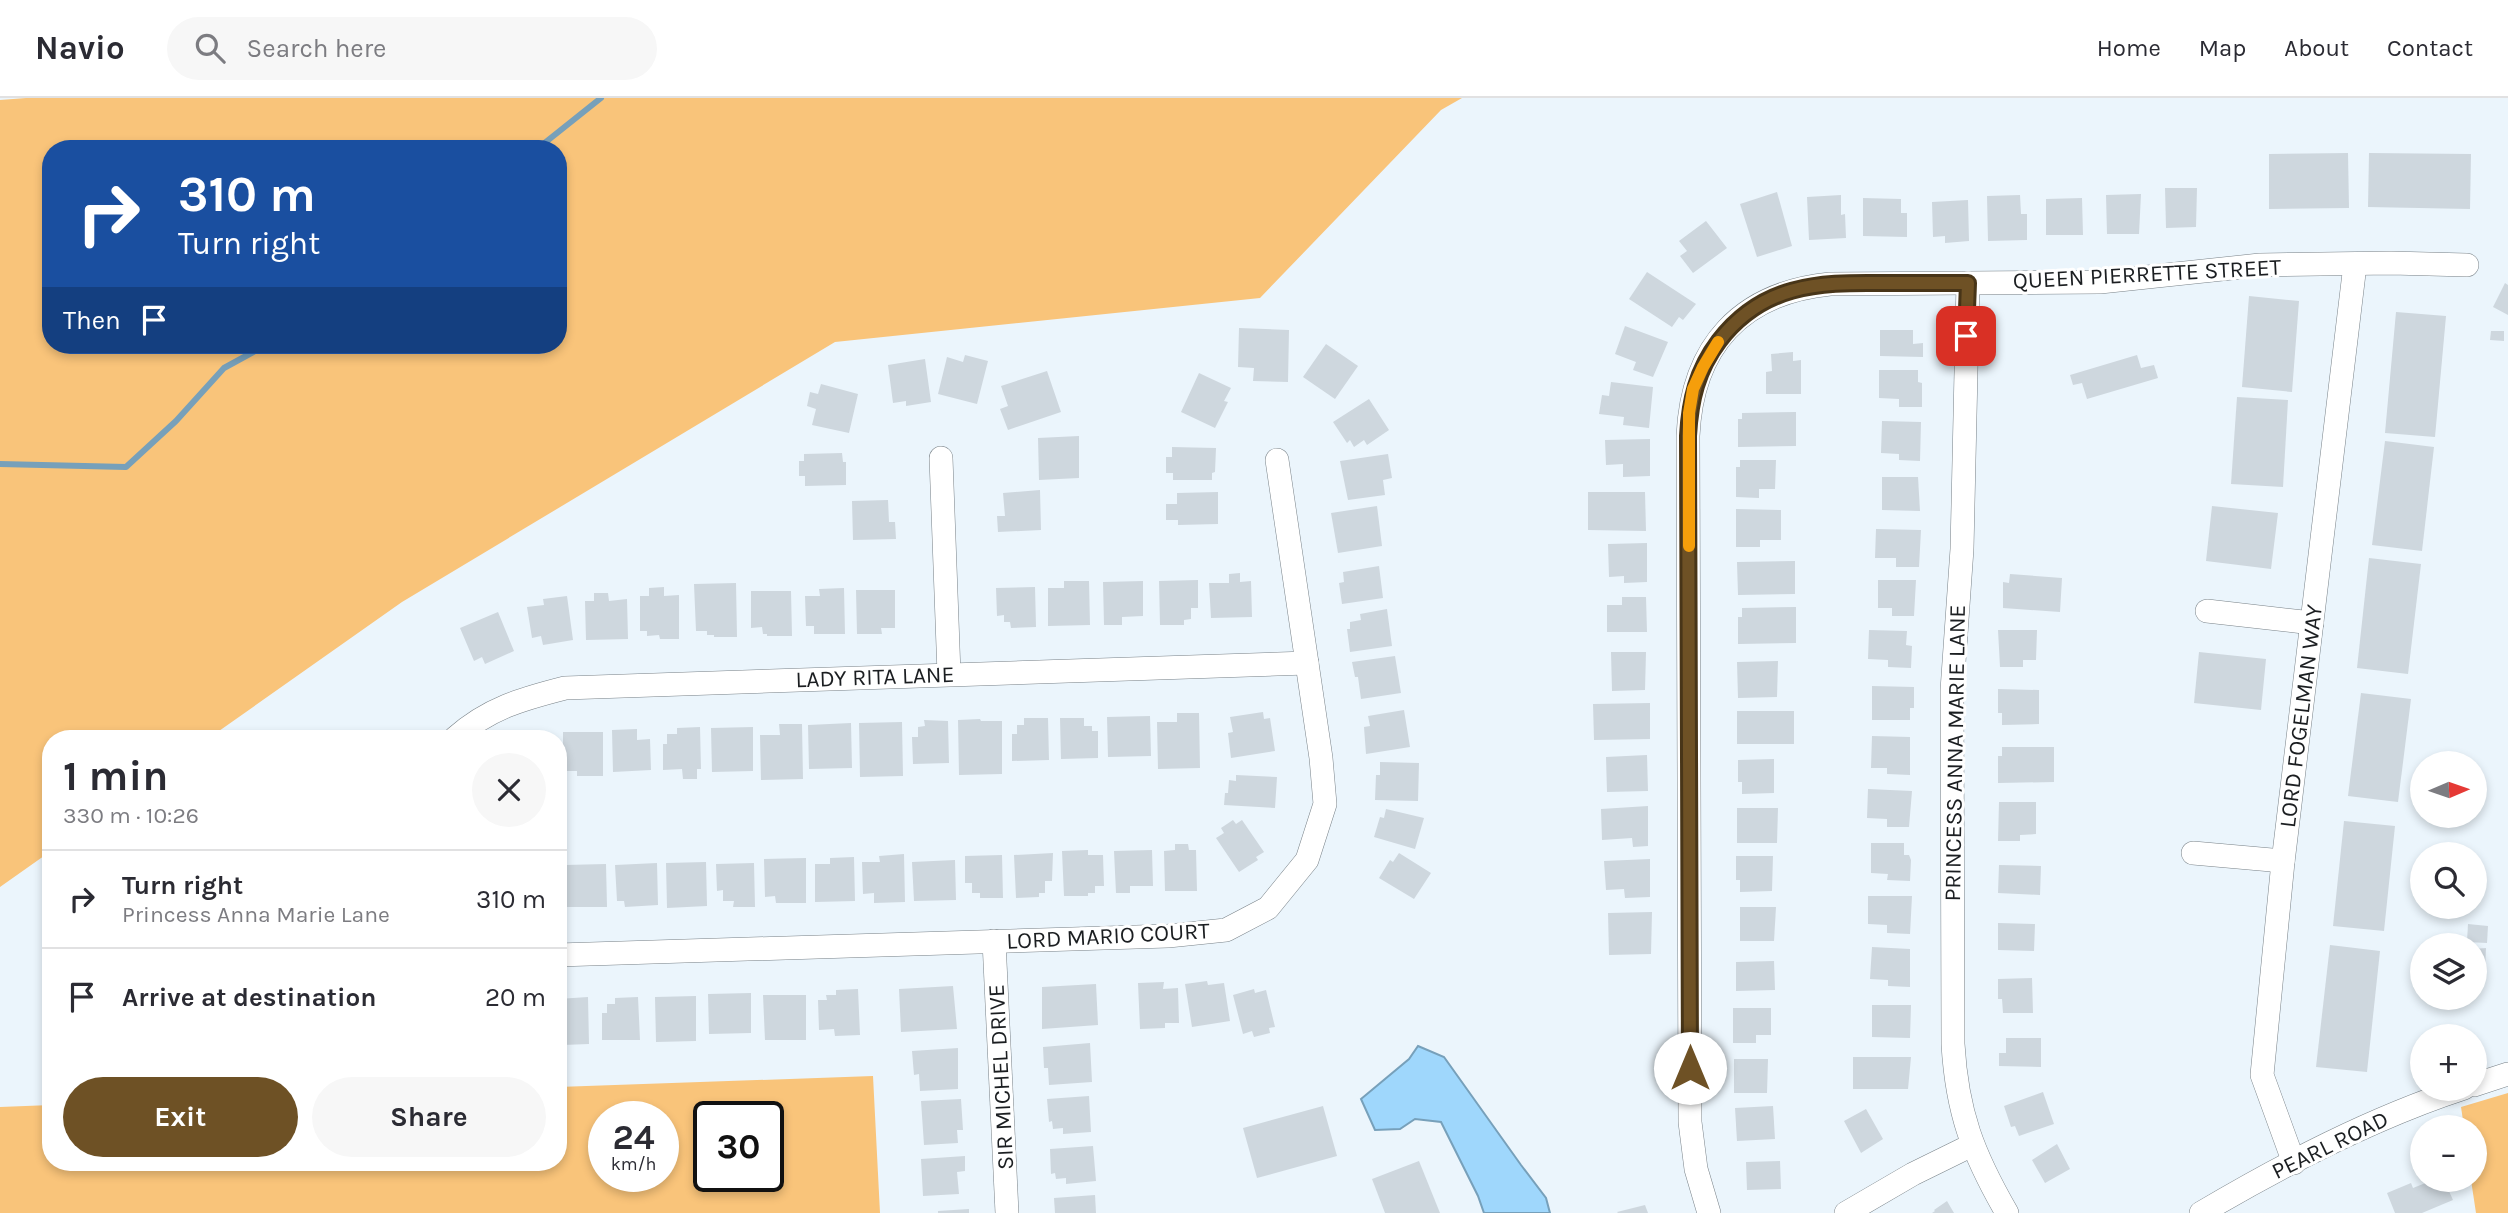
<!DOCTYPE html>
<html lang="en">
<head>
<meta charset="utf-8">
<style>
  :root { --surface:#fff; --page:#f7f7f7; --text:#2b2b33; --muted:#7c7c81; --line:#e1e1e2; --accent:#6e5125 }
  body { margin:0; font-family:Karla,sans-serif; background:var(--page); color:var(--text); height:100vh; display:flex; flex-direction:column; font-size:26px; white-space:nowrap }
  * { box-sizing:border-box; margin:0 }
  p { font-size:23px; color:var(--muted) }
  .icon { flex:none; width:38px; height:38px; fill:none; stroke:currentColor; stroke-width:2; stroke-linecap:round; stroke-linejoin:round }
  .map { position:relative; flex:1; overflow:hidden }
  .sheet { position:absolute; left:42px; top:632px; width:525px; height:441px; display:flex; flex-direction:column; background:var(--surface); border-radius:28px; box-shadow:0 4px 10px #0003 }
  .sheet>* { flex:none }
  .banner { position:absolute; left:42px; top:42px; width:525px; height:214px; border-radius:28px; box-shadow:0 4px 10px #0003; background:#1a4fa0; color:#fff; overflow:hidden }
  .needle { width:46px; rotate:88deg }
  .fabs { position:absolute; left:2410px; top:653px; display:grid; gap:14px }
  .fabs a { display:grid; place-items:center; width:77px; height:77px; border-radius:50%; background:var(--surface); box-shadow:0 4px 10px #0003; font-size:35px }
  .speed { position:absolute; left:588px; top:1003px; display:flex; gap:14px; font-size:35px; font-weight:700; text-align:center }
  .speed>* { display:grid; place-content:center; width:91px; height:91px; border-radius:50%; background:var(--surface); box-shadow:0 4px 10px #0003; line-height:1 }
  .speed small { font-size:18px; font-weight:400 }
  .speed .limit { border:4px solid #111; border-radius:10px; background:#fff; color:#111 }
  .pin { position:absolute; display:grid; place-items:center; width:60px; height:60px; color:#fff; margin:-30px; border-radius:14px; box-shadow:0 4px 10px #0006 }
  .me { position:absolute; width:77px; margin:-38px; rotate:0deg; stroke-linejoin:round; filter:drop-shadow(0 0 5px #0008) }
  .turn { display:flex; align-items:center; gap:24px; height:147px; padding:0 21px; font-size:32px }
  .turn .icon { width:91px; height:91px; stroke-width:2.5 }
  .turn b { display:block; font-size:49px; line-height:60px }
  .then { display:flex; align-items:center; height:66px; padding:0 21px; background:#0003; gap:14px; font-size:26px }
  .round { display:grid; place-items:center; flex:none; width:74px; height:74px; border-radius:37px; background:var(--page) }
  .overview { display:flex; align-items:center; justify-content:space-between; height:119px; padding:0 21px }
  h1 { font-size:42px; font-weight:700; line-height:52px }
  .action { display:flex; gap:14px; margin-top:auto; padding:14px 21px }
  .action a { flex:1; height:80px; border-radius:42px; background:var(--accent); color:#fff; font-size:28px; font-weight:700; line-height:80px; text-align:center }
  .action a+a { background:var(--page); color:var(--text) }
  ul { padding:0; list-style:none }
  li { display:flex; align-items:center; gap:21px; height:98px; padding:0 21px; border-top:2px solid var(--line) }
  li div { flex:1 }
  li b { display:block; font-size:26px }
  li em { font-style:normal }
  header { display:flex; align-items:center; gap:42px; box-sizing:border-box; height:98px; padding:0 35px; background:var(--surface); border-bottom:2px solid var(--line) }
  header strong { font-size:33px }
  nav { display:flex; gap:38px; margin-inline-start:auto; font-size:24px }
  .search { width:490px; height:63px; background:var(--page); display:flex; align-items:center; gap:18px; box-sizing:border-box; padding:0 24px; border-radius:38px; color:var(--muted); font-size:26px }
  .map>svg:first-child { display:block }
</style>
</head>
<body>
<header>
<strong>Navio</strong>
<div class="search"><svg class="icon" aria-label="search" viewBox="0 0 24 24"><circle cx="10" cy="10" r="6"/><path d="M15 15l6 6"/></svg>Search here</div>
<nav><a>Home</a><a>Map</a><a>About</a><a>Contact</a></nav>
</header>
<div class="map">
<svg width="2508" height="1115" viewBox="0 0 2508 1115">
  <rect width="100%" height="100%" fill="#ebf5fc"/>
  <g fill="#f9c47a" fill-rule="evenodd">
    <path d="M26,0H1462L1441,12L1260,200L835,244L402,504L209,640H51V753L0,789V2ZM51,51H558V247H51Z"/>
    <path d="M873,978L880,1115H0V1009L51,1007V1064H558V989ZM604,1018H663V1078H604ZM709,1018H768V1078H709Z"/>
    <path d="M2508,995V1115H2476L2471,1082H2474V1029H2464L2461,1009Z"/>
  </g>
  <path fill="#9fd7fc" stroke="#77a0ba" stroke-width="2" d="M1418,948L1444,959L1521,1067L1546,1100L1550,1115H1484L1478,1098L1441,1024L1415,1021L1400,1031L1375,1032L1361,1001L1409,961Z"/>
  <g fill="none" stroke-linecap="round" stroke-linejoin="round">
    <g stroke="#77a0ba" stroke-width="6">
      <path d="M537,51L601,0"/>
      <path d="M0,366L126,369L176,323L224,270L266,247"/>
    </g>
  </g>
  <g fill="#ced7de">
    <path d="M2348,55L2349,110L2269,111V56Z"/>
    <path d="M2369,55L2471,56L2470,111L2368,109Z"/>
    <path d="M2165,90H2197L2196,129L2166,130Z"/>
    <path d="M1777,94L1792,148L1757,159L1740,106Z"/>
    <path d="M2141,96L2139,136H2107L2106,97Z"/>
    <path d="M1841,97V117L1845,116L1846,140L1809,142L1807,99Z"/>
    <path d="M2020,97L2021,116H2027V142L1988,143L1987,98Z"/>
    <path d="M1863,100L1901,101V115H1907V139L1863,138Z"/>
    <path d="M2082,100L2083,137H2046V101Z"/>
    <path d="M1968,102L1969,143L1945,145V138L1933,139L1932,104Z"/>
    <path d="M1706,123L1727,150L1693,175L1680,158L1687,153L1679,143Z"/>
    <path d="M1647,174L1696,206L1683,222L1679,219L1672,229L1629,201Z"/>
    <path d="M2505,185L2508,187V217L2493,209Z"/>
    <path d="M2249,198L2299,203L2292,294L2242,289Z"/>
    <path d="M2396,214L2446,218L2435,339L2385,335Z"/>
    <path d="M1625,228L1668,244L1653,279L1633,272L1636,264L1615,256Z"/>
    <path d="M1239,230L1289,232L1288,284L1253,283L1254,270L1238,269Z"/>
    <path d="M1880,232H1913V246L1923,245V259L1880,258Z"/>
    <path d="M2491,233H2504V243L2490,242Z"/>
    <path d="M1326,246L1358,268L1335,301L1303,279Z"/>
    <path d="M1793,254V263L1801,262V296H1766V274L1772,273L1771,256Z"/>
    <path d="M965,257L988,263L977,306L938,296L947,259L963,264Z"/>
    <path d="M2137,257L2141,270L2154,267L2158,280L2087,301L2082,285L2073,287L2070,277Z"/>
    <path d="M925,261L931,304L906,308V303L893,305L888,267Z"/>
    <path d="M1879,272H1918V284L1922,285V309H1899V301L1879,300Z"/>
    <path d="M1047,273L1061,314L1008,332L1000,311L1008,308L1001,288Z"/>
    <path d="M1199,275L1231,290L1224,303L1228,304L1215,330L1181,314Z"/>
    <path d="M1611,284L1653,289L1649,330L1623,327L1624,319L1599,316L1602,297L1609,298Z"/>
    <path d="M821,286L858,296L849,335L812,327L816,311L807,308L810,294L818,296Z"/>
    <path d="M2237,299L2288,302L2283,389L2231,386Z"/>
    <path d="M1369,301L1389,332L1367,347L1364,342L1354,349L1350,342L1347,345L1333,324Z"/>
    <path d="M1796,314V348L1738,349V321H1742V315Z"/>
    <path d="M1882,323L1921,324L1920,363L1899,362V356L1881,355Z"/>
    <path d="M1079,338V380L1039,382L1038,340Z"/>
    <path d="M1650,341V378L1623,379V366L1606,367L1605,342Z"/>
    <path d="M2385,343L2434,349L2422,453L2372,447Z"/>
    <path d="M1172,349L1216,350L1215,374L1212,375V382H1173V375H1166V359H1172Z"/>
    <path d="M842,355L843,364H846V387L805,388V378H799V363H804V356Z"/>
    <path d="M1388,356L1392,380L1383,382L1385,397L1348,402L1340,363Z"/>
    <path d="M1740,362H1776L1775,391H1759V400L1736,399V369H1740Z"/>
    <path d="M1882,379H1918L1920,413L1882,412Z"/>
    <path d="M1040,392L1041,432L998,434L997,418H1005L1003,395Z"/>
    <path d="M1218,394V426L1178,427V422H1166V406H1177V395Z"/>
    <path d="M1588,394H1645L1646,433L1588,432Z"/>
    <path d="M888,402L889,424H895L896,441L853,442L852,403Z"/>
    <path d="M1377,408L1382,448L1338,455L1331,415Z"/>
    <path d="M2212,408L2278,415L2271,471L2206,463Z"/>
    <path d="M1736,411L1781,412V442H1760V449H1736Z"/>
    <path d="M1876,431L1921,432L1919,469H1896V460H1875Z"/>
    <path d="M1647,445V484L1624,485V478L1609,479L1608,446Z"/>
    <path d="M2369,460L2421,466L2408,576L2357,570Z"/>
    <path d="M1795,463V496L1738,497L1737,464Z"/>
    <path d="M1379,468L1383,500L1342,506L1339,485L1344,484L1343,474Z"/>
    <path d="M1240,475V484L1251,483L1252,519L1211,520L1209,485H1229V476Z"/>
    <path d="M2010,476L2062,480L2060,514L2003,510V484L2009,485Z"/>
    <path d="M1198,482V510H1191V521L1184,522V527H1160L1159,483Z"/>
    <path d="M1878,482H1916L1914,518H1892V510H1878Z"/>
    <path d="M1064,483H1089L1090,527L1048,528V490H1064Z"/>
    <path d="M1143,483V518L1122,519V527H1104L1103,484Z"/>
    <path d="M736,485L737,539H714V537H707V533H696L694,486Z"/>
    <path d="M664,489V498L679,497V541H660L659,537L647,538V533H640V498H649V490Z"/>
    <path d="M1035,489L1036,529L1011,530L1010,524H1004V517L997,518L996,490Z"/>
    <path d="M844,490L845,536H814V528H806L805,498H820L819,491Z"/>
    <path d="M856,492H895V530H881L882,536H857Z"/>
    <path d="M751,493H791L792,538H767V536H763L762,529L751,530Z"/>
    <path d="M594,495H608L609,503L627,501L628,541L586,542L585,503H594Z"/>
    <path d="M567,498L573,542L543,547L541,538L532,540L527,509L544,507L543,501Z"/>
    <path d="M1622,499H1646L1647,534H1607V507H1622Z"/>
    <path d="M1796,509V545L1738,546V519H1742V510Z"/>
    <path d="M1387,511L1392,548L1350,554L1347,531H1350V524L1361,522L1360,516Z"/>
    <path d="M498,514L514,553L485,566L482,559L474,563L460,530Z"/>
    <path d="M1869,532L1907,533L1906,547L1912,548L1911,570L1888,569V562L1868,561Z"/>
    <path d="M1998,532H2037L2036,562H2023V569H2000Z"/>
    <path d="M1611,554H1646L1645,592L1612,593Z"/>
    <path d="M2199,554L2266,561L2261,612L2194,605Z"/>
    <path d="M1395,558L1401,595L1361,601L1358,579H1355L1352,564Z"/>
    <path d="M1778,563L1777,599L1738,600L1737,564Z"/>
    <path d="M1872,588L1914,589V610H1910V622H1872Z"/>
    <path d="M1998,591L2039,592V626L2002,627V615H1998Z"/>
    <path d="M2361,595L2411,601L2398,704L2348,698Z"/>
    <path d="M1650,605V641L1594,642L1593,606Z"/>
    <path d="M1404,612L1410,649L1366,656L1364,629L1370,628L1368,618Z"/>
    <rect x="1737" y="613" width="57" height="33"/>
    <path d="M1263,614L1264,621L1270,620L1275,653L1231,660L1228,635L1233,634L1230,619Z"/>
    <path d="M1177,615H1199L1200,670L1158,671L1157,624H1177Z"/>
    <path d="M1150,618L1151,658L1108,659L1107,619Z"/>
    <path d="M1024,620H1048L1049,662L1012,663V636H1017V627H1024Z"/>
    <path d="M1060,620H1084V628H1092V633H1098V660L1061,661Z"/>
    <path d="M980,621L981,623H1002V676L959,677L958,622Z"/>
    <path d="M924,622L948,623L949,665L913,666L912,639H918V629L925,628Z"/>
    <path d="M902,624L903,678L860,679L859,625Z"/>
    <path d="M851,625L852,670L809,671L808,627Z"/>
    <path d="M779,626H802L803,681L761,682L760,637H780Z"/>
    <path d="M700,629L701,671H697V681H683L682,671L663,672V646H667V636H677V630Z"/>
    <path d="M753,629V673L712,674L711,630Z"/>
    <path d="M637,631V642L650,641L651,672L613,674L612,632Z"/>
    <path d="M563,634H603V678H577V673H563Z"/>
    <path d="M1872,638L1910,639V677L1887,676V670H1871Z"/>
    <path d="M2002,649H2054V684L1998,685V658H2002Z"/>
    <path d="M1647,657L1648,693L1607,694L1606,659Z"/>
    <path d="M1774,661V695L1742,696V684H1738V662Z"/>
    <path d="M1380,664L1419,665L1418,703L1375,702L1376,677H1380Z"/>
    <path d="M1236,677L1277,679L1275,710L1224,707L1225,695H1228L1229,682L1236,683Z"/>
    <path d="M1868,691L1912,693L1909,729H1887V721L1867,720Z"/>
    <path d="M1999,704H2036V736L2020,737V743H1998Z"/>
    <path d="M1648,708V748L1633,749L1632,740L1602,742L1601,711Z"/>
    <path d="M1737,710H1778L1777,745H1737Z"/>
    <path d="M1386,711L1424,720L1415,751L1374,739L1380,719L1384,720Z"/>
    <path d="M1233,722L1236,726L1242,722L1264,754L1256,759L1258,762L1239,774L1216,740L1224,735L1221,730Z"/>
    <path d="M2344,723L2395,728L2384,833L2333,828Z"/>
    <path d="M1871,745H1904V757H1909L1911,762L1910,783L1887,782L1888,776L1871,775Z"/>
    <path d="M1175,746H1188L1189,752H1196L1197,793H1165L1164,753L1175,752Z"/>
    <path d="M1088,752V757H1103L1104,788H1095V795H1088V798H1064L1062,753Z"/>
    <path d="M1152,752L1153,788H1130V795H1116L1114,753Z"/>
    <path d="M1053,755L1052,783H1045V795H1039V799L1016,800L1014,757Z"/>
    <path d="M1399,755L1431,775L1414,801L1379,780L1390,762L1393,764Z"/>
    <path d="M904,756L905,804L874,805V795L863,796L862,764H880L879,758Z"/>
    <path d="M1002,757L1003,800H980V795H972V785H965V758Z"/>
    <path d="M1736,758H1773L1772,793L1740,794V782H1736Z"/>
    <path d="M854,759L855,803L815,804V766H830V760Z"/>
    <path d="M806,760V805H776L775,798L765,799L764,761Z"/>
    <path d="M1650,761V799L1625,800L1624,791L1606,792L1604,763Z"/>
    <path d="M955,762L956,802L914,803L912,764Z"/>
    <path d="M706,764L707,808L667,810L666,765Z"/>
    <path d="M657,765L658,807L625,809L624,803H617L615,767Z"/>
    <path d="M754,765L755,809H733L734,803H723V792L717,793L716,766Z"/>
    <path d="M606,766L607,809H565V767Z"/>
    <path d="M1999,767L2041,768L2040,797L1998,795Z"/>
    <path d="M1868,798H1912L1910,836L1887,835V827L1868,826Z"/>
    <path d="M1740,809H1776L1774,843H1740Z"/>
    <path d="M1652,814L1651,856L1609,857L1608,815Z"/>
    <path d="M1998,825L2035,826L2034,853L1998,852Z"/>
    <path d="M2468,826L2488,828L2487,845L2467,844Z"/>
    <path d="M2330,847L2380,853L2367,974L2316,969Z"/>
    <path d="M1872,849L1910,851V889L1888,888V882L1870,881Z"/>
    <path d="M2486,850L2485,872L2474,873V851Z"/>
    <path d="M1774,863L1775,892L1736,893V864Z"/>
    <path d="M2032,880L2033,915H2003L2002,901H1998V881Z"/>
    <path d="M1207,883L1208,887L1224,885L1230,923L1192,929L1185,886Z"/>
    <path d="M1164,884L1163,891L1178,890L1179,925H1165V930L1140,931L1138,885Z"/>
    <path d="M1096,886L1098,927L1042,931V889Z"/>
    <path d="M953,888L957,931L901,934L899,891Z"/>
    <path d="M858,891L860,937L835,938L834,931L819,932L818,902H827L826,897H836V892Z"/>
    <path d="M1254,891L1255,895L1266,892L1275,929L1269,930L1270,935L1254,939L1252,933L1243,936L1233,897Z"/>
    <path d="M751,895V935L709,936L708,896Z"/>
    <path d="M763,897H806V942H765Z"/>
    <path d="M696,898V943L656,944L655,899Z"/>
    <path d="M588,899L589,946L563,947L562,940H558V901Z"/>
    <path d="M638,899L640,942H602V915H607V906H615V900Z"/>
    <path d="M1872,907H1911L1910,940L1872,939Z"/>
    <path d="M1733,910H1771V937H1756V945H1733Z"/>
    <path d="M2006,940H2041V969L1999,968V955H2006Z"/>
    <path d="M1090,945L1092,984L1049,987L1048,970H1044L1043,949Z"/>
    <path d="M958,950V991L920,993L919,976L914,977L912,953Z"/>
    <path d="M1853,959H1911L1908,991H1853Z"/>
    <path d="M1734,961H1768L1767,995H1734Z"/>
    <path d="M2043,994L2054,1026L2019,1038L2015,1028L2011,1029L2004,1008Z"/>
    <path d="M1089,998L1091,1034L1063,1036V1030L1053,1031L1052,1023L1049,1024L1047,1001Z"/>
    <path d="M961,1001L963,1032H957L958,1045L924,1047L921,1003Z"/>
    <path d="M1323,1008L1337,1058L1257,1080L1243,1030Z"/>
    <path d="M1773,1008L1775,1041L1737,1043L1735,1010Z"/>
    <path d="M1866,1011L1883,1041L1861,1055L1844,1023Z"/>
    <path d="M2057,1046L2070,1071L2045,1085L2032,1062Z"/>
    <path d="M1093,1048L1096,1083L1066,1086V1080L1056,1081L1055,1075L1051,1076L1050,1051Z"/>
    <path d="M965,1058V1073L957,1074L959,1096L923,1098L921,1061Z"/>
    <path d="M1419,1063L1440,1115H1385L1372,1081Z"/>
    <path d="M1780,1063L1781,1091L1747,1092L1746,1064Z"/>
    <path d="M2433,1082H2444L2453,1102L2422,1115H2395L2387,1095L2411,1085L2413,1090Z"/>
    <path d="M1095,1097L1096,1115H1055L1054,1100Z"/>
    <path d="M1947,1103L1954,1115H1932L1935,1113L1934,1112Z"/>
    <path d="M1645,1107L1648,1115H1618L1617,1114Z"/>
    <path d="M969,1111V1115H938V1113Z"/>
  </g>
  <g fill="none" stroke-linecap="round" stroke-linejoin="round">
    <g stroke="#798288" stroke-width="24">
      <g id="minor">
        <path d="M1968,185L1962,451L1952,592L1953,946C1957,1015 1973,1056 2007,1115"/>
        <path d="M941,360L949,576"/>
        <path d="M2207,513L2312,525"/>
        <path d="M455,640C489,610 522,601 565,590L1307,565"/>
        <path d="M2193,755L2283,763"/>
        <path d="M994,843L1007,1115"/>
        <path d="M558,857L1168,838L1226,832L1268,810L1307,762L1325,706L1321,660L1277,362"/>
        <path d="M2474,987L2508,976"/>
        <path d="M2294,1065L2262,977L2283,764L2355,167"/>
        <path d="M1709,1115L1696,1071L1690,1024L1688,338C1692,248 1741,195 1830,186L2100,184L2260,167L2391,165L2467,167"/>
        <path d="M1846,1115L1913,1076L1972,1047"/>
        <path d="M2201,1115C2284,1066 2372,1020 2464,990"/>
      </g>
    </g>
    <use href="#minor" stroke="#fff" stroke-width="23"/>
  </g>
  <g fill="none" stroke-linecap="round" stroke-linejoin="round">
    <g stroke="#483518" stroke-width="18">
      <path id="route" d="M1690,970L1688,338C1690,302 1697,272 1719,243C1762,187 1817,184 1882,185C1911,185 1939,185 1968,185L1966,238"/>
    </g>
    <use href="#route" stroke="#6e5125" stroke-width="12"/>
    <path stroke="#f59e0b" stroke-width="12" d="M1689,448V315L1693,291L1703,269L1718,244"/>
  </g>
  <g text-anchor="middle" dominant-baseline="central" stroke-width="6" stroke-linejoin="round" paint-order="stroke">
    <g font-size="23" fill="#1b1e21" stroke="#fff">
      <text transform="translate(2147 176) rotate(-3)">QUEEN PIERRETTE STREET</text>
      <text transform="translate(875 579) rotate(-2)">LADY RITA LANE</text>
      <text transform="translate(2301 618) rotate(-83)">LORD FOGELMAN WAY</text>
      <text transform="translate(1955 655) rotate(-89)">PRINCESS ANNA MARIE LANE</text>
      <text transform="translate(1108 838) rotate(-3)">LORD MARIO COURT</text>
      <text transform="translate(1001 979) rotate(-93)">SIR MICHEL DRIVE</text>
      <text transform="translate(2330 1047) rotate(-26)">PEARL ROAD</text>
    </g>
  </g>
</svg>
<div class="fabs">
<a><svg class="needle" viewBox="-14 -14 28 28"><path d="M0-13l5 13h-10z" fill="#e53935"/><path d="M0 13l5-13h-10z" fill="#7c7c81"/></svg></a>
<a><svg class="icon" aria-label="search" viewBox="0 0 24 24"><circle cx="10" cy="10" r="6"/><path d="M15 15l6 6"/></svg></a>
<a><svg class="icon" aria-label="layers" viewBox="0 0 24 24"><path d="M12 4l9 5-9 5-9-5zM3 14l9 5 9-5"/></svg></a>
<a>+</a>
<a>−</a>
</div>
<div class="speed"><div>24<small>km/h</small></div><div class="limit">30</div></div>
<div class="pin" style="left:1966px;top:238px;background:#d93025"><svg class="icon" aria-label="arrive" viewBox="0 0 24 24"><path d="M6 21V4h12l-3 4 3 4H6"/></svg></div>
<svg class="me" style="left:1690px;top:970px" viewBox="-20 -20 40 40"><circle r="19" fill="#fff"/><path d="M0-13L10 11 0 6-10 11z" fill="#6e5125"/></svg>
<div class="banner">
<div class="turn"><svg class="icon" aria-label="right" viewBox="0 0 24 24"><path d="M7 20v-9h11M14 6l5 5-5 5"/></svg><div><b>310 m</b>Turn right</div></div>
<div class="then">Then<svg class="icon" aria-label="arrive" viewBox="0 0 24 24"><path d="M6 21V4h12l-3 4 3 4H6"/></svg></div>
</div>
<section class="sheet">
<div class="overview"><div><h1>1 min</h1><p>330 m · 10:26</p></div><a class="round"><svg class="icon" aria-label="close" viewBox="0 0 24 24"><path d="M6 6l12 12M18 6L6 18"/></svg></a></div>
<ul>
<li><svg class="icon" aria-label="right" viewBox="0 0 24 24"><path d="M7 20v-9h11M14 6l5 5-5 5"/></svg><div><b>Turn right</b><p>Princess Anna Marie Lane</p></div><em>310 m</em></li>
<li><svg class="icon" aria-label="arrive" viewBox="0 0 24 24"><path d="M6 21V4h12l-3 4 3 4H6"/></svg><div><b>Arrive at destination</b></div><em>20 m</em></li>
</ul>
<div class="action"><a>Exit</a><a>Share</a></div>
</section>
</div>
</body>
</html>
